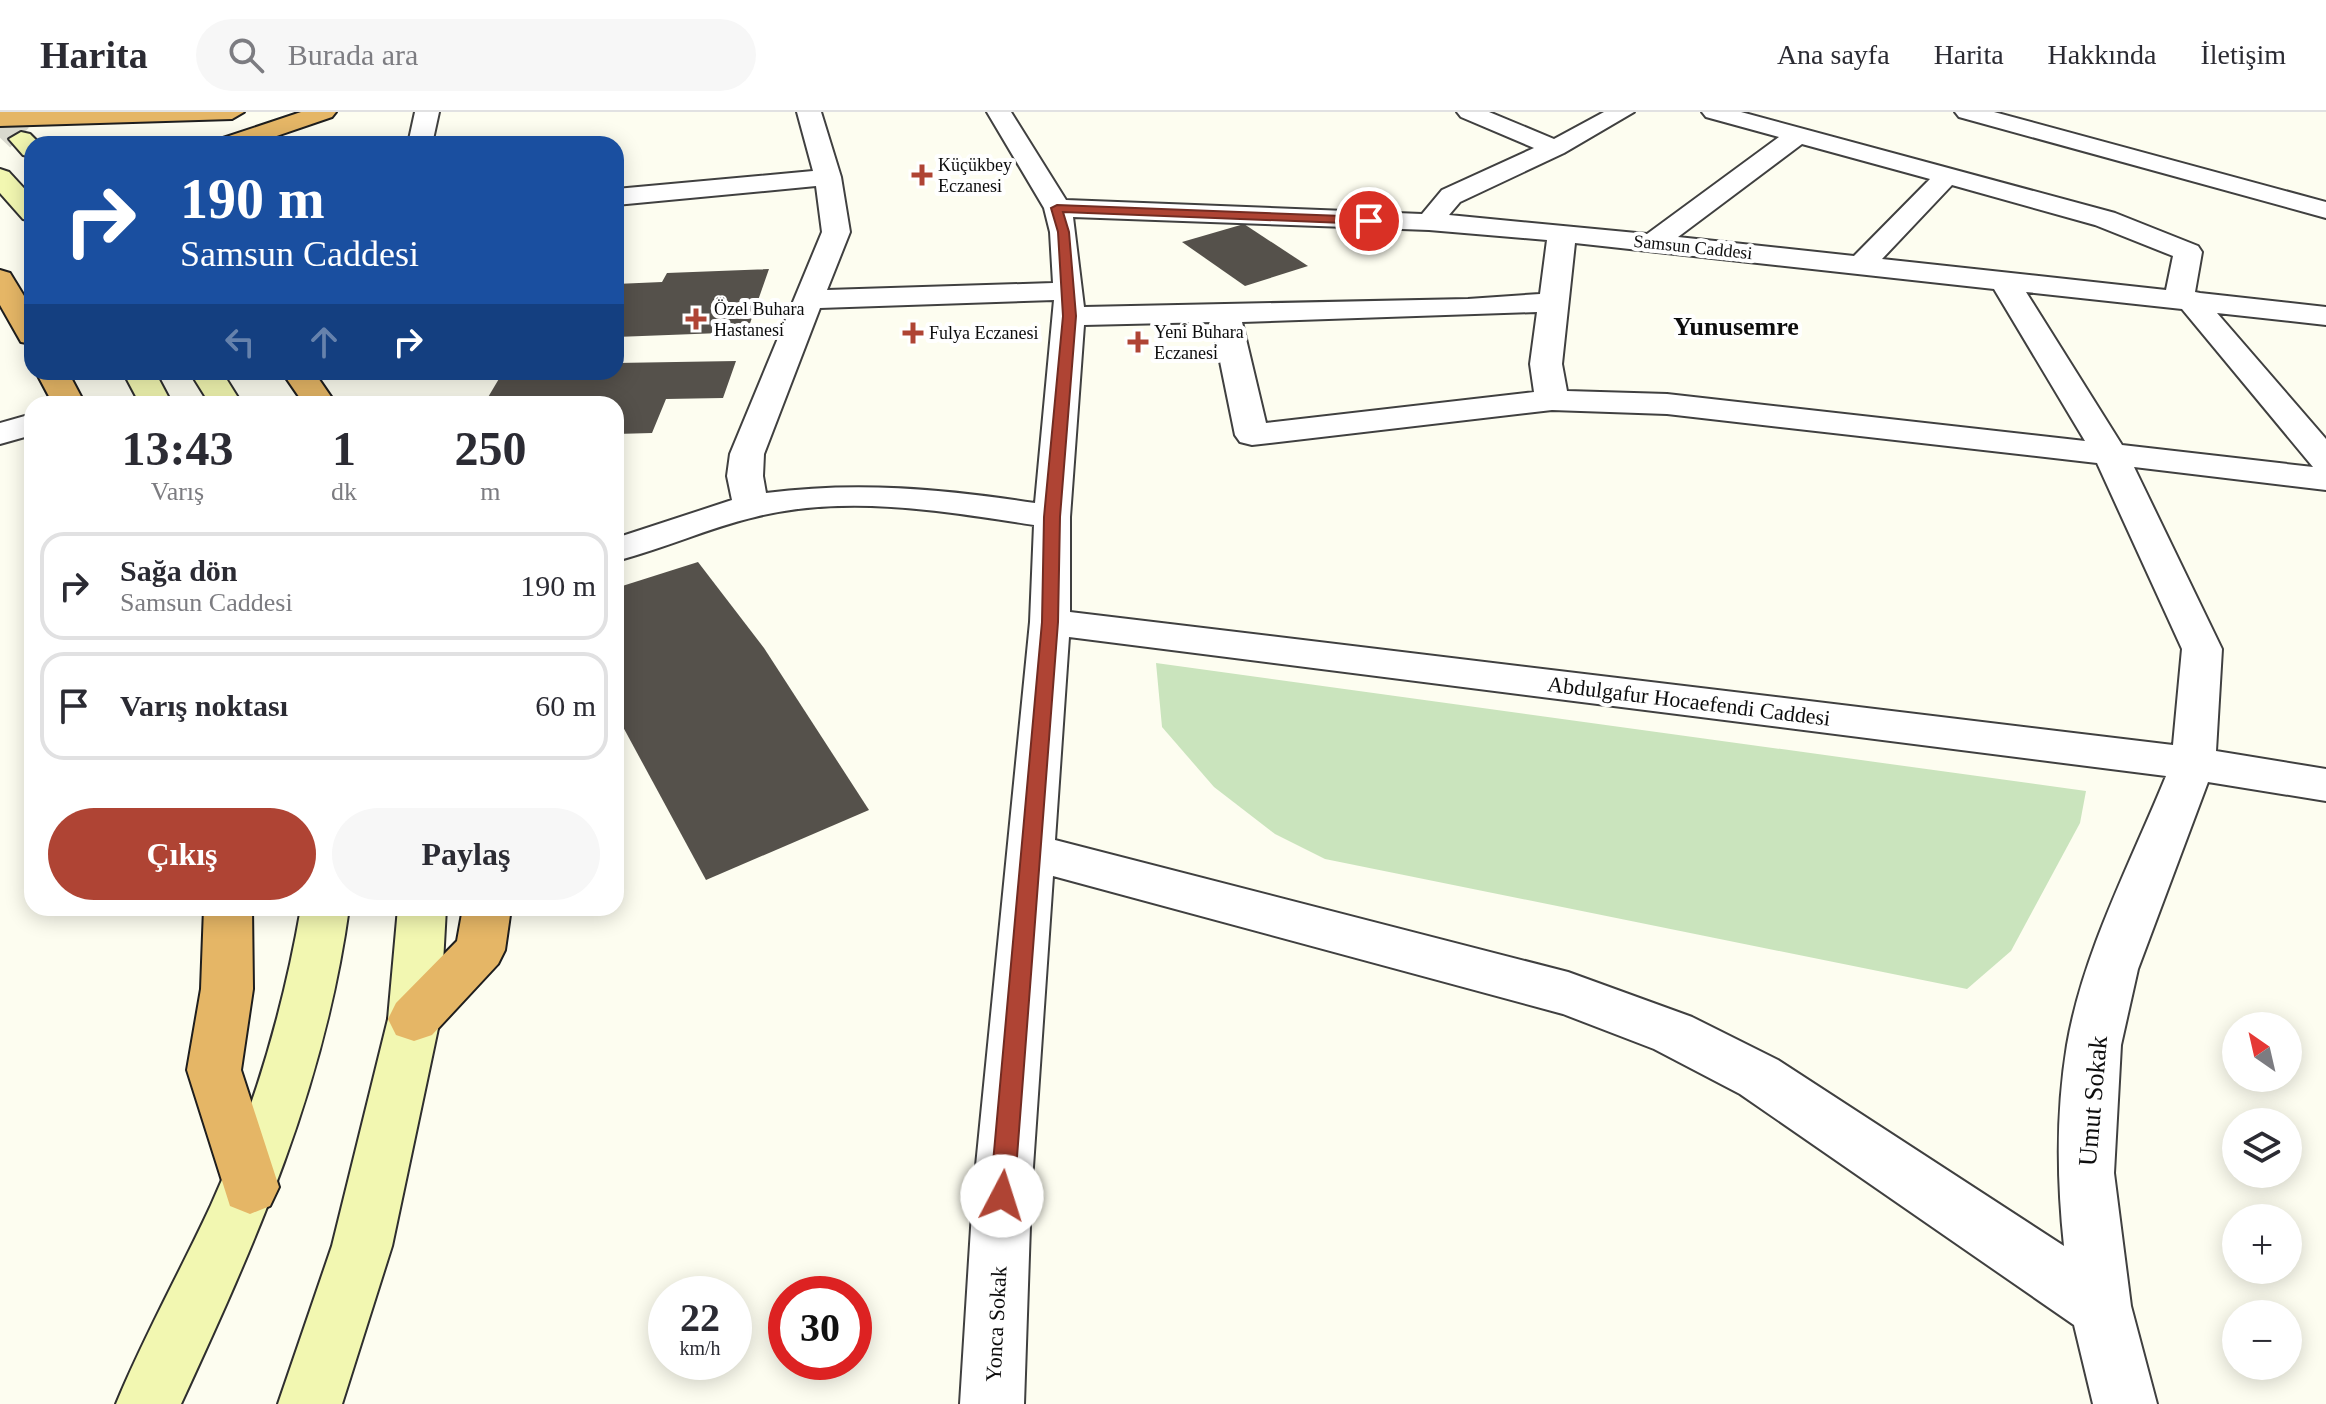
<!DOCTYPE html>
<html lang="tr">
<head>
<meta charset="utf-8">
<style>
  :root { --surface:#fff; --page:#f7f7f7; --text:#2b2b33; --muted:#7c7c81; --line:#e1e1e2; --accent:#af4434 }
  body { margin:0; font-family:"Times New Roman",serif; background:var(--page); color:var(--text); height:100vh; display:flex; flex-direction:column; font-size:30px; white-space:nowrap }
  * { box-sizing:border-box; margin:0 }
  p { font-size:26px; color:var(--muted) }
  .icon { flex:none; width:44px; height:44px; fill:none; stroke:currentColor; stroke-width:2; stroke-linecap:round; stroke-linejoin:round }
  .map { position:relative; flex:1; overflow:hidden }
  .drawer { position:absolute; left:24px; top:284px; width:600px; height:520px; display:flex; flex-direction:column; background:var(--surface); border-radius:24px; box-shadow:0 4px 20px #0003 }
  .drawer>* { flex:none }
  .guide { position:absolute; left:24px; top:24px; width:600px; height:244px; border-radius:24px; box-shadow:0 4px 20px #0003; background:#1a4fa0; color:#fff; overflow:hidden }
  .needle { width:52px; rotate:326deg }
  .controls { position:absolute; left:2222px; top:900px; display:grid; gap:16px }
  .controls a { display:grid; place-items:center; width:80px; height:80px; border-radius:50%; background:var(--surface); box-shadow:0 4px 20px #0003; font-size:40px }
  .speed { position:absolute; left:648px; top:1164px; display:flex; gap:16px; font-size:40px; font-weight:700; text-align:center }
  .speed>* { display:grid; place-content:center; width:104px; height:104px; border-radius:50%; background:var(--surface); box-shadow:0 4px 20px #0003; line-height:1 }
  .speed small { font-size:20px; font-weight:400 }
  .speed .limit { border:12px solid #d22; background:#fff; color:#111 }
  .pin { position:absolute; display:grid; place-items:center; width:68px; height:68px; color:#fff; margin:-34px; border:4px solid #fff; border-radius:50%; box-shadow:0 2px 8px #0007 }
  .me { position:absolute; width:88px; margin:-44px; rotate:5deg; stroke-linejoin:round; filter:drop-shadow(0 0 6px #0008) }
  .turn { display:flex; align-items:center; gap:28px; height:168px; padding:0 24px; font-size:36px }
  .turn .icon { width:104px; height:104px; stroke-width:2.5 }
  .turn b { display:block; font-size:56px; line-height:68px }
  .lanes { display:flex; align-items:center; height:76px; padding:0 24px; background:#0003; justify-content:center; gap:40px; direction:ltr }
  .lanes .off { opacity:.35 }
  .eta { display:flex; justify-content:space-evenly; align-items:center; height:136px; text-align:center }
  .eta b { font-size:48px; font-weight:600; line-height:56px }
  .primary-button { display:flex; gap:16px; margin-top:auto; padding:16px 24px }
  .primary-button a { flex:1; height:92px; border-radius:48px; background:var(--accent); color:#fff; font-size:32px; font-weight:600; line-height:92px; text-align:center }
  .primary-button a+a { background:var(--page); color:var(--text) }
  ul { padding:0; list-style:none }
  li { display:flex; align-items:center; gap:24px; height:108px; margin:0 16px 12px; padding:0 8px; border:4px solid var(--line); border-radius:24px }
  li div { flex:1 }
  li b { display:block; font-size:30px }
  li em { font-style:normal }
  header { display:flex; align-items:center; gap:48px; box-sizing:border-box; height:112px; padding:0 40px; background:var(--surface); border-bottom:2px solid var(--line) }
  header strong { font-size:38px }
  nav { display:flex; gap:44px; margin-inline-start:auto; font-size:28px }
  .search { width:560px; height:72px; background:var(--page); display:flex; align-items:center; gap:20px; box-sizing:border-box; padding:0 28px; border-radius:44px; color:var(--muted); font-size:30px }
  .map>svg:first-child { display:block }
</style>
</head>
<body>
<header>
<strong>Harita</strong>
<div class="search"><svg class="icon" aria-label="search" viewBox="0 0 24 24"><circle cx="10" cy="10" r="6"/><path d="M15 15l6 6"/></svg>Burada ara</div>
<nav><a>Ana sayfa</a><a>Harita</a><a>Hakkında</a><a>İletişim</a></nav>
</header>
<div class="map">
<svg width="2326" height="1292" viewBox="0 0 2326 1292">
  <rect width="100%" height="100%" fill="#fdfdf0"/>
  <path fill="#cae4bd" d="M1156,551L2086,679L2080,711L2011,839L1967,877L1325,747L1275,722L1214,675L1162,615Z"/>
  <g fill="#55514b">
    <path d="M1244,112L1308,154L1245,174L1182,130Z"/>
    <path d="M769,157L747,220L616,225V172L662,170L667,161Z"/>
    <path d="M736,249L723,286L666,287L652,321L616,322V292H484L503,260H616V251Z"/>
    <path d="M698,450L764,536L869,698L706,768L616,602V476Z"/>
  </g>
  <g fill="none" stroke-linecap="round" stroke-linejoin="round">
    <path stroke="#d9d9ce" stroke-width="27" stroke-dasharray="27 13" stroke-linecap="butt" d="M0,7L21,27"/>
    <g stroke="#404040" stroke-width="4">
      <g id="street">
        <path d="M415,0H439L432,32H408Z"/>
        <path d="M797,0H821L841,65L850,120L827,178L1053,171L1050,120L1044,96L987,0H1011L1066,88L1422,102L1442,78L1534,36L1461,5L1457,0H1489L1554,27L1604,0H1634L1564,41L1460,90L1449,103L1647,122L1779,25L1706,5L1702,0H1741L2115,101L2198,134L2202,140L2195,180L2200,181L2326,195V213L2217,201L2326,327V378L2134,355L2222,537L2216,639L2326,657V689L2208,670L2138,857L2121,933L2114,1061L2131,1194L2157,1292H2093L2074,1213L1740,982L1654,937L1563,902L1053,764L1031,1084L1024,1292H960L973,1084L1030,510L1034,413C943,399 846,382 755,405C708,416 663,437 616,449V426L732,388L727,364L730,342L822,120L816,74L616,93V77L813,59ZM1802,32L1930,67L1854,144L1678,125ZM1952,73L2095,113L2173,144L2166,178L1882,147ZM1073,105L1429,118L1547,128L1540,182L1468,187L1084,195ZM1575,131L1994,177L2085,329L1667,282L1567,279L1562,252ZM2026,180L2182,197L2313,355L2122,333ZM1054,188L1035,391C944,377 858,369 766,381L763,364L764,342L820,196ZM1537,200L1530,252L1534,280L1266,311L1242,210ZM1212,210L1235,323L1240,330L1252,333L1552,298L1667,302L2097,351L2182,537L2173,633L1070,500V405L1084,213ZM1069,525L2166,664C2131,750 2083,840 2067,933C2056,1000 2057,1068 2064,1134L1778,948L1692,905L1568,860L1055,728Z"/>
        <path d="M1955,0H1994L2326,90V106L1959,5Z"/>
        <path d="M32,302V323L0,332V311Z"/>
      </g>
    </g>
    <g stroke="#2f2f2f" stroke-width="4">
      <g id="secondary">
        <path d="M21,20L30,22L40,32H32V45L23,43L9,27Z"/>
        <path d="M0,57L9,60L32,85V109L23,107L0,81Z"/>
        <path d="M123,260H155L172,292H140Z"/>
        <path d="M190,260H222L242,292H210Z"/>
        <path d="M301,796H349C324,977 257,1127 181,1292H116C144,1224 180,1160 211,1093C254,998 283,899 301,796Z"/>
        <path d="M398,796H446L440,907L392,1134L342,1292H278L332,1134L388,907Z"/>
      </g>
    </g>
    <g stroke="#1e1e1e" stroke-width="4">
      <g id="highway">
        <path d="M0,0H244L232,7L0,14Z"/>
        <path d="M301,0H336L332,5L253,32H217L220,27Z"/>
        <path d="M0,158L10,161L32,197V232L21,230L0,193Z"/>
        <path d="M36,260H68L85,292H53Z"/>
        <path d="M282,260H314L336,292H304Z"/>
        <path d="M204,796H252L253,877L241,958L279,1075L270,1094L250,1102L230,1094L187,958L201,877Z"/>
        <path d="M463,796H511L505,838L498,852L432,923L414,929L396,923L388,907L396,891L457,829Z"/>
      </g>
    </g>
    <use href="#street" fill="#fff" fill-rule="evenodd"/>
    <use href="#secondary" fill="#f2f7b1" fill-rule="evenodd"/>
    <use href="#highway" fill="#e5b666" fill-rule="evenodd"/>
  </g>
  <path fill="#af4434" stroke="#722c22" stroke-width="2" d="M1057,93L1369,105L1374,109L1369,112L1063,100L1069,120L1076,204L1060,405L1058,510L1014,1084L1010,1092L1002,1095L994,1092L990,1084L1042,510L1044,405L1063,204L1058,120L1051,96Z"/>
  <g fill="#af4434" stroke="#fff" stroke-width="3">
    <path d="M918 51h8v8h8v8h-8v8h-8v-8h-8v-8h8z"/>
    <path d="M692 195h8v8h8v8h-8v8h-8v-8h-8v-8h8z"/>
    <path d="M909 209h8v8h8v8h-8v8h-8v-8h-8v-8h8z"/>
    <path d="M1134 218h8v8h8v8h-8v8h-8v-8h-8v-8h8z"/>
  </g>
  <g text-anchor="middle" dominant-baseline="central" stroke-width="8" stroke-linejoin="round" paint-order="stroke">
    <g font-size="18" fill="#0d0d0d" stroke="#fff" text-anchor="start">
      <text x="938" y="53">Küçükbey<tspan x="938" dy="21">Eczanesi</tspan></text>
      <text x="714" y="197">Özel Buhara<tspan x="714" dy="21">Hastanesi</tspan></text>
      <text x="1154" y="220">Yeni Buhara<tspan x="1154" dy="21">Eczanesi</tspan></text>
      <text x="929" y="221">Fulya Eczanesi</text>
    </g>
    <g font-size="18" fill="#0d0d0d" stroke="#fff">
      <text transform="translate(1693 135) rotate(6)">Samsun Caddesi</text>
    </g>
    <g font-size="22" fill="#0d0d0d" stroke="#fff">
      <text transform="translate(1689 589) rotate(7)">Abdulgafur Hocaefendi Caddesi</text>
      <text transform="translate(996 1212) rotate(-87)">Yonca Sokak</text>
    </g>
    <g font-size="26" font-weight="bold" fill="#0d0d0d" stroke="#fff">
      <text x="1736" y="214">Yunusemre</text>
    </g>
    <g font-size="26" fill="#0d0d0d" stroke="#fff">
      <text transform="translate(2093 989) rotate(-85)">Umut Sokak</text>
    </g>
  </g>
</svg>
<div class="controls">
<a><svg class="needle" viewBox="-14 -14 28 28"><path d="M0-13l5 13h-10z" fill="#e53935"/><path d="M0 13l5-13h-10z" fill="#7c7c81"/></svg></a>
<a><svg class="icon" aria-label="layers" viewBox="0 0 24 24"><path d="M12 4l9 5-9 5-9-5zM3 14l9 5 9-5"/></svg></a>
<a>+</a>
<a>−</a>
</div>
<div class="speed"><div>22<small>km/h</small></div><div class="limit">30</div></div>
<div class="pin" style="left:1369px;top:109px;background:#d93025"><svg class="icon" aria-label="arrive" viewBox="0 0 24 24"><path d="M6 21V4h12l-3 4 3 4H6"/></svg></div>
<svg class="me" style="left:1002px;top:1084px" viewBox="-20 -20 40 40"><circle r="19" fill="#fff"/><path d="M0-13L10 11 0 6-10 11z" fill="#af4434"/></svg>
<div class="guide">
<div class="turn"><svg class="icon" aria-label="right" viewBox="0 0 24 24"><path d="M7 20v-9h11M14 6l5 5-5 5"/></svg><div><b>190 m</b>Samsun Caddesi</div></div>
<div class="lanes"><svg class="icon off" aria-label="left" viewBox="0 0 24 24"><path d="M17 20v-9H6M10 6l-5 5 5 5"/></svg><svg class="icon off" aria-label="ahead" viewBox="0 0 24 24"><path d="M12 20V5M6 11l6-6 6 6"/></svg><svg class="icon" aria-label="right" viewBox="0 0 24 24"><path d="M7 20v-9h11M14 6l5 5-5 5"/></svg></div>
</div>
<section class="drawer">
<div class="eta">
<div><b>13:43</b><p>Varış</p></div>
<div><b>1</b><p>dk</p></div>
<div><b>250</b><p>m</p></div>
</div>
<ul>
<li><svg class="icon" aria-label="right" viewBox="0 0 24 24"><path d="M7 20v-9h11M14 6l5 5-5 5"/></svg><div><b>Sağa dön</b><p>Samsun Caddesi</p></div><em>190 m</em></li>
<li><svg class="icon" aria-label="arrive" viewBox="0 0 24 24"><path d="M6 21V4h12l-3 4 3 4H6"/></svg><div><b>Varış noktası</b></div><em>60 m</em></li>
</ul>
<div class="primary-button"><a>Çıkış</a><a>Paylaş</a></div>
</section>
</div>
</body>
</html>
